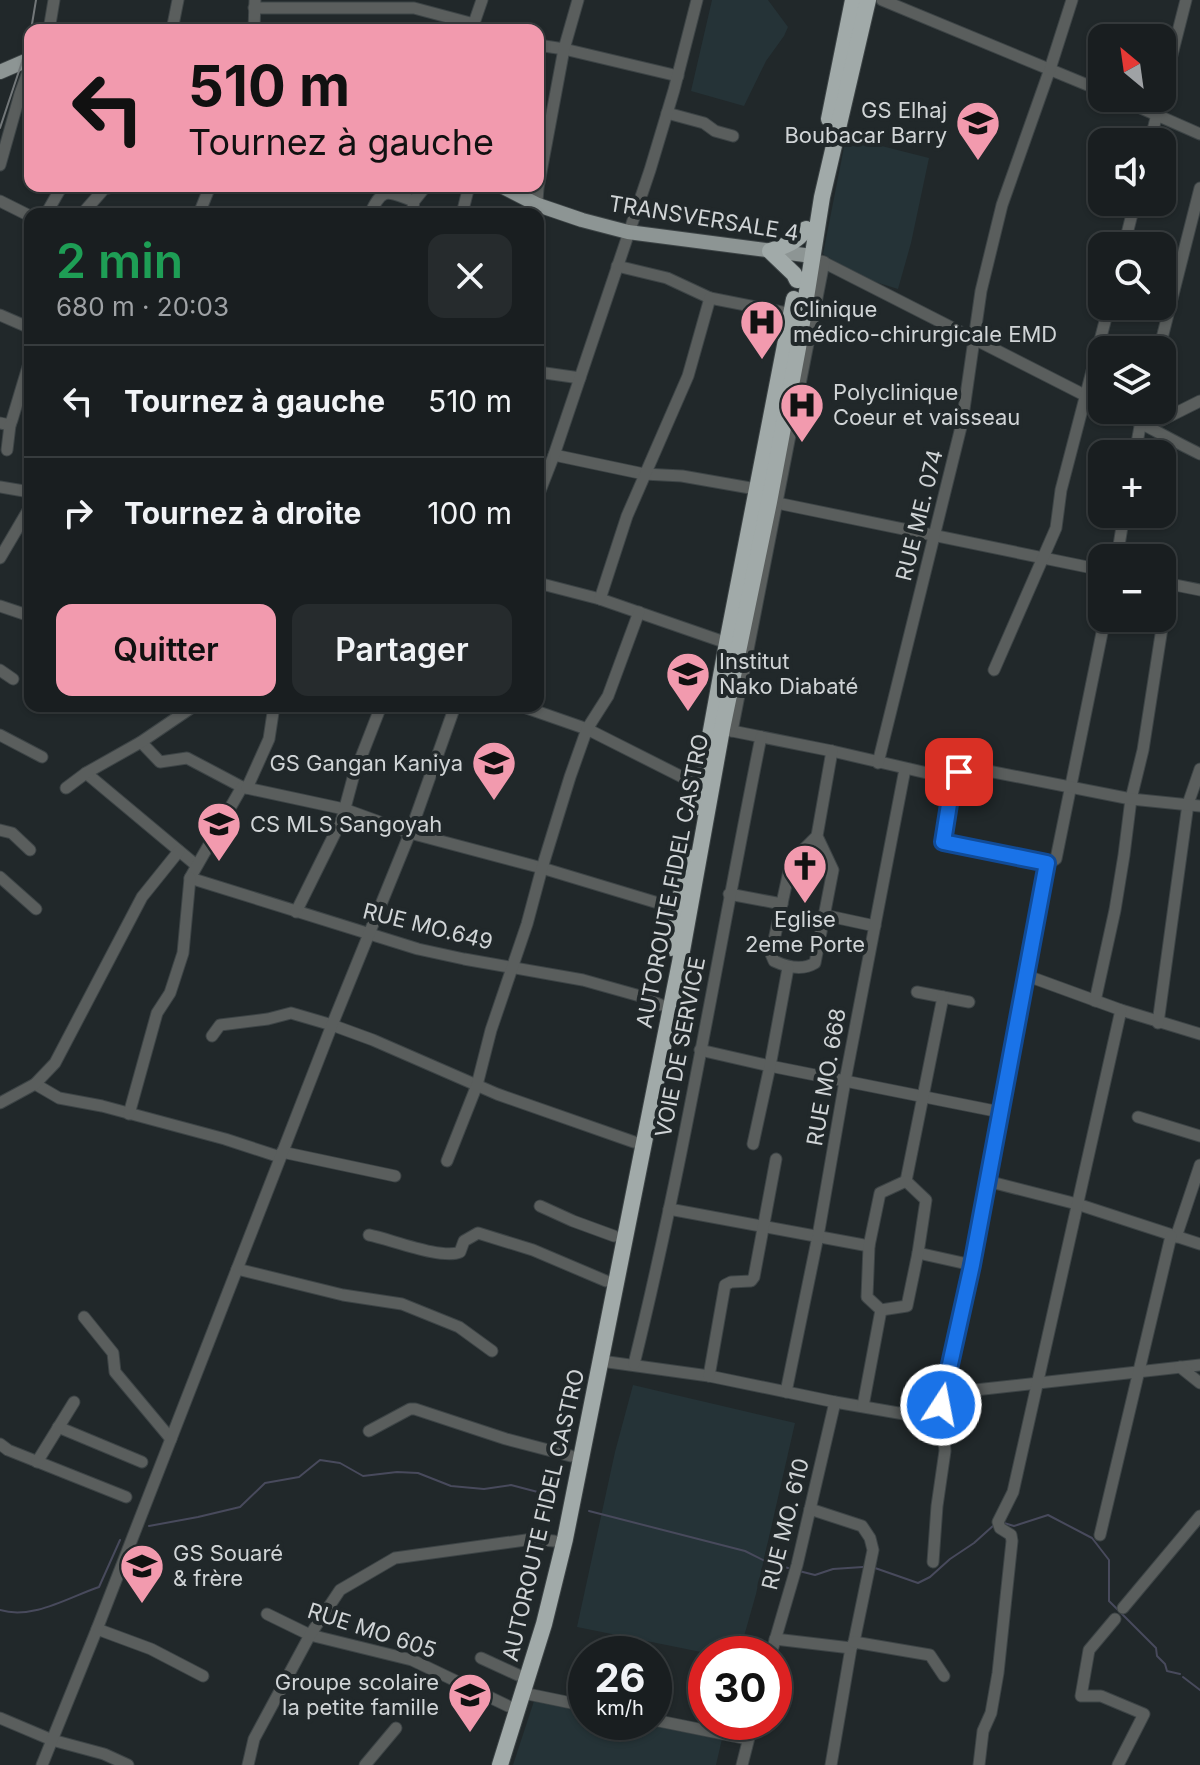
<!DOCTYPE html>
<html lang="fr">
<head>
<meta charset="utf-8">
<style>
  :root { --surface:#191e20; --page:#262b2d; --text:#f1f3f6; --muted:#9fa2a5; --line:#373c3e; --accent:#f29aae }
  body { margin:0; font-family:Inter,sans-serif; background:var(--page); color:var(--text); height:100vh; display:flex; flex-direction:column; font-size:30px; white-space:nowrap }
  * { box-sizing:border-box; margin:0 }
  p { font-size:26px; color:var(--muted) }
  .icon { flex:none; width:44px; height:44px; fill:none; stroke:currentColor; stroke-width:2; stroke-linecap:round; stroke-linejoin:round }
  .map { position:relative; flex:1; overflow:hidden }
  .sheet { position:absolute; left:24px; top:208px; width:520px; height:504px; display:flex; flex-direction:column; background:var(--surface); border-radius:16px; box-shadow:0 2px 6px #0004,0 0 0 2px var(--line) }
  .sheet>* { flex:none }
  .top-card { position:absolute; left:24px; top:24px; width:520px; height:168px; border-radius:16px; box-shadow:0 2px 6px #0004,0 0 0 2px var(--line); background:#f29aae; color:#111; overflow:hidden }
  .needle { width:52px; rotate:331deg }
  .controls { position:absolute; left:1088px; top:24px; display:grid; gap:16px }
  .controls a { display:grid; place-items:center; width:88px; height:88px; border-radius:16px; background:var(--surface); box-shadow:0 2px 6px #0004,0 0 0 2px var(--line); font-size:40px }
  .speed { position:absolute; left:568px; top:1636px; display:flex; gap:16px; font-size:40px; font-weight:700; text-align:center }
  .speed>* { display:grid; place-content:center; width:104px; height:104px; border-radius:50%; background:var(--surface); box-shadow:0 2px 6px #0004,0 0 0 2px var(--line); line-height:1 }
  .speed small { font-size:20px; font-weight:400 }
  .speed .limit { border:12px solid #d22; background:#fff; color:#111 }
  .pin { position:absolute; display:grid; place-items:center; width:68px; height:68px; color:#fff; margin:-34px; border-radius:16px; box-shadow:0 4px 12px #0006 }
  .me { position:absolute; width:88px; margin:-44px; rotate:11deg; stroke-linejoin:round; filter:drop-shadow(0 0 6px #0008) }
  .turn { display:flex; align-items:center; gap:28px; height:168px; padding:0 32px; font-size:36px }
  .turn .icon { width:104px; height:104px; stroke-width:2.5 }
  .turn b { display:block; font-size:56px; line-height:68px }
  .round { display:grid; place-items:center; flex:none; width:84px; height:84px; border-radius:16px; background:var(--page) }
  .headline { display:flex; align-items:center; justify-content:space-between; height:136px; padding:0 32px }
  h1 { font-size:48px; font-weight:600; line-height:60px; color:#1e9e55 }
  .primary-button { display:flex; gap:16px; margin-top:auto; padding:16px 32px }
  .primary-button a { flex:1; height:92px; border-radius:16px; background:var(--accent); color:#111; font-size:32px; font-weight:600; line-height:92px; text-align:center }
  .primary-button a+a { background:var(--page); color:var(--text) }
  ul { padding:0; list-style:none }
  li { display:flex; align-items:center; gap:24px; height:112px; padding:0 32px; border-top:2px solid var(--line) }
  li div { flex:1 }
  li b { display:block; font-size:30px }
  li em { font-style:normal }
  .map>svg:first-child { display:block }
</style>
</head>
<body>
<div class="map">
<svg width="1200" height="1765" viewBox="0 0 1200 1765">
  <rect width="100%" height="100%" fill="#21282a"/>
  <g fill="#253337">
    <path d="M712,0H768L788,27L784,36L766,61L744,106L691,91Z"/>
    <path d="M846,137L929,158L911,243L898,289L863,278L823,254Z"/>
    <path d="M633,1385L795,1423L756,1594L739,1654H711L577,1627L615,1452Z"/>
    <path d="M534,1701L586,1712V1722H637L722,1739L716,1765H513Z"/>
  </g>
  <g fill="none" stroke-linecap="round" stroke-linejoin="round">
    <g stroke="#484a5c" stroke-width="2">
      <path d="M589,1511L745,1551L769,1563L788,1568"/>
      <path d="M1004,1523L1014,1526L1048,1515L1092,1538L1109,1560V1601L1156,1648L1157,1656L1165,1664L1167,1671L1180,1674"/>
      <path d="M149,1526L198,1517L240,1507L265,1483L299,1477L320,1460L340,1463L363,1476L397,1472L418,1473L451,1486L484,1489L511,1485L553,1496"/>
      <path d="M875,1568L918,1583L930,1577L950,1559L974,1543L994,1525"/>
      <path d="M799,1571L815,1575L833,1569L863,1567"/>
      <path d="M0,1610C33,1620 69,1597 99,1587L120,1540"/>
      <path d="M1183,1677L1200,1690"/>
    </g>
    <g stroke="#3d4446" stroke-width="13">
      <g id="minor">
        <path d="M882,0L1102,91"/>
        <path d="M254,8H414L474,24"/>
        <path d="M472,29L482,0"/>
        <path d="M49,30L54,0"/>
        <path d="M172,30L178,0"/>
        <path d="M254,30L255,0"/>
        <path d="M538,45L564,49L678,76"/>
        <path d="M1162,94L1186,0"/>
        <path d="M1118,98L1200,134"/>
        <path d="M667,113L704,123L715,131L733,136"/>
        <path d="M1150,142L1161,98"/>
        <path d="M0,165L20,94L30,66"/>
        <path d="M0,201L30,216"/>
        <path d="M46,214L62,186"/>
        <path d="M82,214L104,189L118,186"/>
        <path d="M199,214L210,186"/>
        <path d="M370,214C383,185 388,192 414,201"/>
        <path d="M412,214L414,201L426,186"/>
        <path d="M462,214L469,186"/>
        <path d="M536,214L538,188L564,49L578,0"/>
        <path d="M1124,246L1135,202"/>
        <path d="M821,261L1102,404"/>
        <path d="M617,266L667,278L710,298"/>
        <path d="M0,315L30,328"/>
        <path d="M1159,350L1200,188"/>
        <path d="M538,372L580,378"/>
        <path d="M1115,410C1144,424 1171,440 1200,454"/>
        <path d="M1141,422L1162,420L1200,401"/>
        <path d="M0,423L10,425L12,420L30,360"/>
        <path d="M7,450L10,425"/>
        <path d="M1135,454L1143,410"/>
        <path d="M554,455L644,474L682,476L756,489"/>
        <path d="M0,487L30,492"/>
        <path d="M538,496L554,455L650,170L674,90L697,0"/>
        <path d="M777,503L1102,570"/>
        <path d="M0,558L30,507"/>
        <path d="M1117,558L1124,514"/>
        <path d="M538,583L600,599L727,643"/>
        <path d="M1165,583L1200,590"/>
        <path d="M600,599L627,516L688,376L710,298L792,314"/>
        <path d="M0,606L30,616"/>
        <path d="M0,670L13,679"/>
        <path d="M994,670L1056,528L1061,490L1109,306"/>
        <path d="M521,706L587,729L700,786"/>
        <path d="M727,730L832,751L953,779"/>
        <path d="M732,731L824,262"/>
        <path d="M0,735L42,757"/>
        <path d="M141,742L160,762L187,758L242,787L344,809L410,833L542,868L678,909"/>
        <path d="M878,763L962,423L981,291L1002,205L1050,69L1072,0"/>
        <path d="M86,773L196,865"/>
        <path d="M242,787L190,878L418,949L464,959L583,980L640,996L661,1005"/>
        <path d="M66,788L86,773L141,742L194,706"/>
        <path d="M247,788L269,739L274,706"/>
        <path d="M0,830L12,833L30,850"/>
        <path d="M817,836L791,862L771,954L774,961C787,967 802,971 815,963L833,870L817,836L832,751"/>
        <path d="M1047,863L1056,859L1105,618"/>
        <path d="M0,877L36,909"/>
        <path d="M729,894L782,904"/>
        <path d="M296,912L342,819L353,778L381,706"/>
        <path d="M824,915L875,926"/>
        <path d="M1025,975L1121,1010L1200,1034"/>
        <path d="M917,992L969,1002"/>
        <path d="M1095,1001L1115,910L1124,855L1131,799L1143,750L1169,583"/>
        <path d="M1158,1023L1188,804L1200,769"/>
        <path d="M212,1036L220,1025L268,1019L291,1013L332,1025L373,1040L497,1094L634,1142"/>
        <path d="M700,1050L770,1066L1000,1112"/>
        <path d="M35,1084L59,1098L102,1106L225,1139L280,1157"/>
        <path d="M0,1103L35,1084L55,1063L142,897L179,851"/>
        <path d="M129,1114L157,1013L170,993L183,953L190,878"/>
        <path d="M1138,1117L1200,1136"/>
        <path d="M753,1144L770,1066L788,968"/>
        <path d="M282,1152L395,1176"/>
        <path d="M447,1161L477,1085L491,1030L527,924L542,868L570,777L587,729L608,696L639,612"/>
        <path d="M987,1181L1077,1204L1200,1244"/>
        <path d="M540,1206L573,1221L614,1236"/>
        <path d="M669,1209L869,1246"/>
        <path d="M369,1235C390,1239 442,1260 460,1252L464,1241L478,1233L533,1250L606,1281"/>
        <path d="M1176,1237L1200,1165"/>
        <path d="M918,1253L972,1265"/>
        <path d="M237,1269L343,1295L402,1304L459,1327L492,1351"/>
        <path d="M881,1310L907,1306L918,1253L926,1200L906,1181L943,997"/>
        <path d="M84,1317L113,1353L115,1372L171,1439"/>
        <path d="M601,1361L709,1376L835,1402L933,1419L941,1405L944,1391L975,1390L1200,1365"/>
        <path d="M634,1364C685,1157 719,946 761,737"/>
        <path d="M1180,1367L1200,1383"/>
        <path d="M709,1376L725,1285L731,1282L751,1281L754,1277L776,1159"/>
        <path d="M944,1391L972,1265L1047,863L944,843L942,839L953,779L959,772L968,767L1131,799L1200,806"/>
        <path d="M786,1392L818,1236L845,1081L905,769"/>
        <path d="M863,1406L881,1310L867,1297L869,1246L880,1193L906,1181"/>
        <path d="M58,1427L142,1462"/>
        <path d="M369,1431L410,1409H415L506,1439L571,1456"/>
        <path d="M0,1444L8,1450L126,1497"/>
        <path d="M37,1462L74,1402"/>
        <path d="M810,1509L862,1526L870,1538L873,1550L854,1642L851,1648L831,1765"/>
        <path d="M1100,1535L1171,1236"/>
        <path d="M933,1562L937,1506L945,1451L944,1439L933,1419"/>
        <path d="M1123,1608L1200,1516"/>
        <path d="M267,1614L310,1635L412,1660L508,1706"/>
        <path d="M1115,1619L1089,1650L1081,1696H1101L1144,1714L1118,1765"/>
        <path d="M97,1629L151,1649L203,1676"/>
        <path d="M775,1639L851,1648"/>
        <path d="M854,1642L930,1655L944,1676"/>
        <path d="M771,1654L797,1565L835,1402"/>
        <path d="M481,1658L518,1675"/>
        <path d="M523,1693L586,1706"/>
        <path d="M0,1718L52,1740L104,1754L128,1765"/>
        <path d="M654,1720L748,1739"/>
        <path d="M42,1765L97,1629L332,1025L410,833L455,706"/>
        <path d="M248,1765L254,1739L310,1635L340,1590L395,1558L533,1539L554,1541"/>
        <path d="M365,1765L396,1728"/>
        <path d="M742,1765L753,1722"/>
        <path d="M979,1765L983,1731L991,1713L998,1673L1012,1541L1011,1535L1000,1528L998,1522L1013,1492L1121,1010"/>
      </g>
    </g>
    <g stroke="#3d4446" stroke-width="16">
      <g id="major">
        <path d="M0,72L30,59"/>
        <path d="M501,186L538,205L582,220L628,232L812,256"/>
      </g>
    </g>
    <g stroke="#3d4446" stroke-width="18">
      <g id="highway">
        <path d="M829,119L853,0"/>
        <path d="M797,280L794,274L770,251C785,246 797,242 806,229"/>
        <path d="M697,807L727,643L794,299"/>
        <path d="M671,948L688,857"/>
        <path d="M500,1765L544,1624L565,1539L680,962L722,729L769,502L798,348L822,197L868,0"/>
      </g>
    </g>
    <use href="#minor" stroke="#5a5e5d" stroke-width="11"/>
    <use href="#major" stroke="#8d9594" stroke-width="14"/>
    <use href="#highway" stroke="#a1aaa9" stroke-width="16"/>
    <g stroke="#727779" stroke-width="2">
      <path d="M31,30L36,0"/>
      <path d="M0,128L22,62L30,34"/>
    </g>
  </g>
  <g fill="none" stroke-linecap="round" stroke-linejoin="round">
    <g stroke="#114b97" stroke-width="20">
      <path id="route" d="M941,1405L972,1265L1047,863L943,842L953,779L959,772"/>
    </g>
    <use href="#route" stroke="#1a73e8" stroke-width="14"/>
  </g>
  <defs>
    <g id="school-pin" transform="scale(2.3)"><path d="M0 17L-7.5 6A9.5 9.5 0 1 1 7.5 6Z" fill="#f29aae" stroke="#21282a"/><path d="M0-5L7-2L0 1L-7-2ZM-4 1L0 2.5L4 1V4Q0 6-4 4Z" fill="#111"/></g>
    <g id="hospital-pin" transform="scale(2.3)"><path d="M0 17L-7.5 6A9.5 9.5 0 1 1 7.5 6Z" fill="#f29aae" stroke="#21282a"/><path d="M-5-5h3v3.5h4V-5h3V5h-3V1.5h-4V5h-3Z" fill="#111"/></g>
    <g id="university-pin" transform="scale(2.3)"><path d="M0 17L-7.5 6A9.5 9.5 0 1 1 7.5 6Z" fill="#f29aae" stroke="#21282a"/><path d="M0-5L7-2L0 1L-7-2ZM-4 1L0 2.5L4 1V4Q0 6-4 4Z" fill="#111"/></g>
    <g id="church-pin" transform="scale(2.3)"><path d="M0 17L-7.5 6A9.5 9.5 0 1 1 7.5 6Z" fill="#f29aae" stroke="#21282a"/><path d="M-1.2-6h2.4v3.5h3.3v2.4h-3.3V6h-2.4V-.1h-3.3v-2.4h3.3Z" fill="#111"/></g>
  </defs>
  <g fill-rule="evenodd">
    <use href="#school-pin" x="978" y="123"/>
    <use href="#hospital-pin" x="762" y="322"/>
    <use href="#hospital-pin" x="802" y="405"/>
    <use href="#university-pin" x="688" y="674"/>
    <use href="#school-pin" x="494" y="763"/>
    <use href="#school-pin" x="219" y="824"/>
    <use href="#church-pin" x="805" y="866"/>
    <use href="#school-pin" x="142" y="1566"/>
    <use href="#school-pin" x="470" y="1695"/>
  </g>
  <g text-anchor="middle" dominant-baseline="central" stroke-width="8" stroke-linejoin="round" paint-order="stroke">
    <g font-size="22" fill="#d0d4d6" stroke="#21282a" text-anchor="start">
      <text x="947" y="110" text-anchor="end">GS Elhaj<tspan x="947" dy="25">Boubacar Barry</tspan></text>
      <text x="793" y="309">Clinique<tspan x="793" dy="25">médico-chirurgicale EMD</tspan></text>
      <text x="833" y="392">Polyclinique<tspan x="833" dy="25">Coeur et vaisseau</tspan></text>
      <text x="719" y="661">Institut<tspan x="719" dy="25">Nako Diabaté</tspan></text>
      <text x="463" y="763" text-anchor="end">GS Gangan Kaniya</text>
      <text x="250" y="824">CS MLS Sangoyah</text>
      <text x="805" y="919" text-anchor="middle">Eglise<tspan x="805" dy="25">2eme Porte</tspan></text>
      <text x="173" y="1553">GS Souaré<tspan x="173" dy="25">&amp; frère</tspan></text>
      <text x="439" y="1682" text-anchor="end">Groupe scolaire<tspan x="439" dy="25">la petite famille</tspan></text>
    </g>
    <g font-size="22" fill="#d0d4d6" stroke="#21282a">
      <text transform="translate(704 218) rotate(9)">TRANSVERSALE 4</text>
      <text transform="translate(919 515) rotate(-76)">RUE ME. 074</text>
      <text transform="translate(672 881) rotate(-79)">AUTOROUTE FIDEL CASTRO</text>
      <text transform="translate(428 926) rotate(14)">RUE MO.649</text>
      <text transform="translate(680 1047) rotate(-79)">VOIE DE SERVICE</text>
      <text transform="translate(826 1077) rotate(-80)">RUE MO. 668</text>
      <text transform="translate(543 1515) rotate(-77)">AUTOROUTE FIDEL CASTRO</text>
      <text transform="translate(785 1524) rotate(-76)">RUE MO. 610</text>
      <text transform="translate(372 1630) rotate(18)">RUE MO 605</text>
    </g>
  </g>
</svg>
<div class="controls">
<a><svg class="needle" viewBox="-14 -14 28 28"><path d="M0-13l5 13h-10z" fill="#e53935"/><path d="M0 13l5-13h-10z" fill="#9fa2a5"/></svg></a>
<a><svg class="icon" aria-label="sound" viewBox="0 0 24 24"><path d="M4 9h4l5-4v14l-5-4H4zM17 9q2 3 0 6"/></svg></a>
<a><svg class="icon" aria-label="search" viewBox="0 0 24 24"><circle cx="10" cy="10" r="6"/><path d="M15 15l6 6"/></svg></a>
<a><svg class="icon" aria-label="layers" viewBox="0 0 24 24"><path d="M12 4l9 5-9 5-9-5zM3 14l9 5 9-5"/></svg></a>
<a>+</a>
<a>−</a>
</div>
<div class="speed"><div>26<small>km/h</small></div><div class="limit">30</div></div>
<div class="pin" style="left:959px;top:772px;background:#d93025"><svg class="icon" aria-label="arrive" viewBox="0 0 24 24"><path d="M6 21V4h12l-3 4 3 4H6"/></svg></div>
<svg class="me" style="left:941px;top:1405px" viewBox="-20 -20 40 40"><circle r="17" fill="#1a73e8" stroke="#fff" stroke-width="3"/><path d="M0-11L8 9 0 5-8 9z" fill="#fff"/></svg>
<div class="top-card">
<div class="turn"><svg class="icon" aria-label="left" viewBox="0 0 24 24"><path d="M17 20v-9H6M10 6l-5 5 5 5"/></svg><div><b>510 m</b>Tournez à gauche</div></div>
</div>
<section class="sheet">
<div class="headline"><div><h1>2 min</h1><p>680 m · 20:03</p></div><a class="round"><svg class="icon" aria-label="close" viewBox="0 0 24 24"><path d="M6 6l12 12M18 6L6 18"/></svg></a></div>
<ul>
<li><svg class="icon" aria-label="left" viewBox="0 0 24 24"><path d="M17 20v-9H6M10 6l-5 5 5 5"/></svg><div><b>Tournez à gauche</b></div><em>510 m</em></li>
<li><svg class="icon" aria-label="right" viewBox="0 0 24 24"><path d="M7 20v-9h11M14 6l5 5-5 5"/></svg><div><b>Tournez à droite</b></div><em>100 m</em></li>
</ul>
<div class="primary-button"><a>Quitter</a><a>Partager</a></div>
</section>
</div>
</body>
</html>
